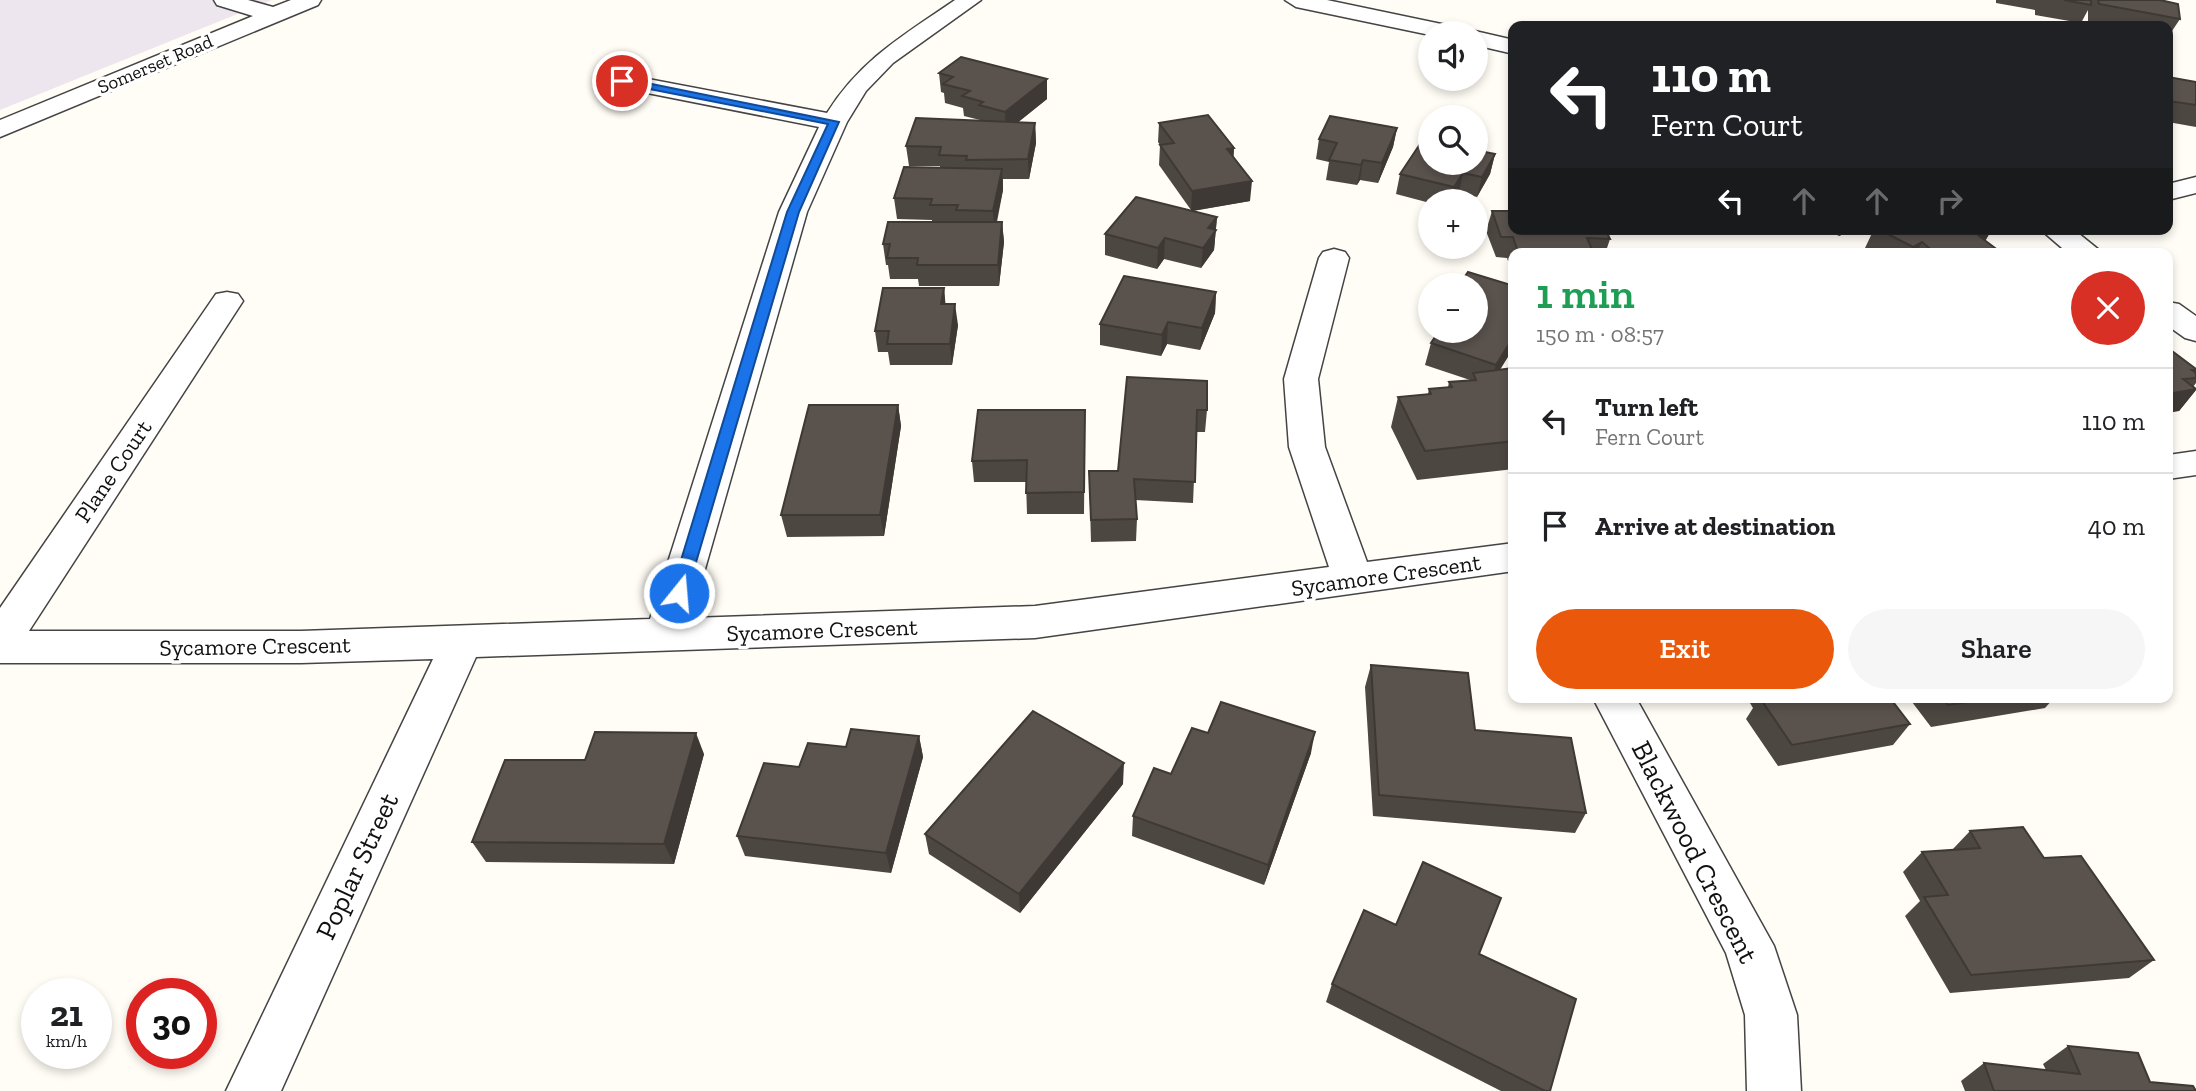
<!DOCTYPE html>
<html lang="en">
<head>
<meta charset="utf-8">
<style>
  :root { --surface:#fff; --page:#f6f6f6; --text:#202124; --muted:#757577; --line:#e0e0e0; --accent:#ea580c }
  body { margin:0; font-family:"Zilla Slab",serif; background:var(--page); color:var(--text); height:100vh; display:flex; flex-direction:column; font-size:26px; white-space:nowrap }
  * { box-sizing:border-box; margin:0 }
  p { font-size:23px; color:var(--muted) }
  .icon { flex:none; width:38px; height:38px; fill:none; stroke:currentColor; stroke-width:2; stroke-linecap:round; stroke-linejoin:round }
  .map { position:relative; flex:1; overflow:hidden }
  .drawer { position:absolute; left:1508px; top:248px; width:665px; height:455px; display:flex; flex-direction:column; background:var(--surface); border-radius:14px; box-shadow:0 4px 10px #0003 }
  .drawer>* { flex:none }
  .hud { position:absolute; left:1508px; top:21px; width:665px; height:214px; border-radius:14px; box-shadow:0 4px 10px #0003; background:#202124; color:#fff; overflow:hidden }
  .controls { position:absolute; left:1418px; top:21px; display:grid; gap:14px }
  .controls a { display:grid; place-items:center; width:70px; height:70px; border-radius:50%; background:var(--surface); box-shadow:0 4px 10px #0003; font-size:35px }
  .speed { position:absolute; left:21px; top:978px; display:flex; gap:14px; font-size:35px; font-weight:700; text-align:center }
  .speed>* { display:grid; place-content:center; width:91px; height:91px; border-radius:50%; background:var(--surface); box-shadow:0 4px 10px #0003; line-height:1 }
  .speed small { font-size:18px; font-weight:400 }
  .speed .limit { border:10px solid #d22; background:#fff; color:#111 }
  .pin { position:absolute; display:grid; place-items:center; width:60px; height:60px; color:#fff; margin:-30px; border:4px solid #fff; border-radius:50%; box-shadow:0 2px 7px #0007 }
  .me { position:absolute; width:77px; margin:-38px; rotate:17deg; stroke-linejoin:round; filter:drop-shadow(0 0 5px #0008) }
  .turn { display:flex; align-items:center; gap:24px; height:147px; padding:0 28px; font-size:32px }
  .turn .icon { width:91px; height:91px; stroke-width:2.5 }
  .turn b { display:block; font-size:49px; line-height:60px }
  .lanes { display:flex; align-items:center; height:66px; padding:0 28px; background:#0003; justify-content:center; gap:35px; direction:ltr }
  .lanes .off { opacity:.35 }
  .round { display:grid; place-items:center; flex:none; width:74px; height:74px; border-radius:37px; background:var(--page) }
  .summary { display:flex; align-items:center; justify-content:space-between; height:119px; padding:0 28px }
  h1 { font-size:42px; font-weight:600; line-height:52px; color:#1e9e55 }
  .primary-button { display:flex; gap:14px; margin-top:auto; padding:14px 28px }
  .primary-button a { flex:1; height:80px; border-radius:42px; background:var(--accent); color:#fff; font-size:28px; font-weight:600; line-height:80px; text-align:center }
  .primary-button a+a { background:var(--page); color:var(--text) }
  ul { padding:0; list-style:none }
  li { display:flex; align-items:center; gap:21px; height:105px; padding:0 28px; border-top:2px solid var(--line) }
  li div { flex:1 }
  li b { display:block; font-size:26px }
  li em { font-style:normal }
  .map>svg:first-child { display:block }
</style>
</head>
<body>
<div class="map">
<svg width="2196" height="1091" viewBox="0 0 2196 1091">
  <rect width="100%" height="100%" fill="#fffdf5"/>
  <path fill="#eee6ef" d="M0,0H272L0,110Z"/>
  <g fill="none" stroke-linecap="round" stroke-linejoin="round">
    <g stroke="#444" stroke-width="3">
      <g id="street">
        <path d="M214,0H248L273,7L291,0H321L318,5L0,137V120L253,16L217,5Z"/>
        <path d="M955,0H981L893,63L866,91L847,122L807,212L691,618L1035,606L1329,567L1289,447L1284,379L1319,258L1323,252L1334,249L1345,252L1349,258L1318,379L1325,447L1367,562L1514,543V571L1035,638L476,657L281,1091H226L433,659L301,663H0V608L216,294L227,292L238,294L243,301L29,631H301L650,619L779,212L819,127L622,88L613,86L610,81L613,76L622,74L827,113C861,59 904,35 955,0Z"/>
        <path d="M1285,0H1327L1451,26L1459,28L1463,33L1430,35L1296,7Z"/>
        <path d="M1475,31L1514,40V54L1475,45V33H1467Z"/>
        <path d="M2196,177V193L2168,200V184Z"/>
        <path d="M2040,229H2073L2104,254H2069Z"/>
        <path d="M2168,302L2179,304L2196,316V341L2185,338L2168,326Z"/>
        <path d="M2196,451V475L2168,479V455Z"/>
        <path d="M1593,698H1636L1774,946L1797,1015L1801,1091H1747L1745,1015L1726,953Z"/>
      </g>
    </g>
    <use href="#street" fill="#fff" fill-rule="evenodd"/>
  </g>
  <g fill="#4d4742">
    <path d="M1996,0H2160L2180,19L2168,37V26H2107L2088,23V10L2081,23L2035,15V10L1996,3Z"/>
    <path d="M939,73L1047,79V99L1018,122L1035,123L1036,143L1029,179H1003V190L997,222H1002L1004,242L999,286H919L918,279H890L888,265H886L883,244L932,222V220L897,219L894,198L940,168V166H909L906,146L980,120L964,116L963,108L945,103L944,93L941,92Z"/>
    <path d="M2168,77L2196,82V127L2168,122Z"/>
    <path d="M1159,123L1234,148L1233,157L1250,201L1193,211L1217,217L1214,250L1201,268L1164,259L1157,269L1105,255V234L1191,210L1159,165L1160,145L1158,142Z"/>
    <path d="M1397,128L1393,147L1378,183L1360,180L1357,185L1326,180L1329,162L1316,159L1319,139Z"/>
    <path d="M1495,154L1490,174L1477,197L1459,193L1454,201H1430V203L1396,194L1400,174Z"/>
    <path d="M1492,211L1610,239L1605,254H1514V273H1512L1507,258L1496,257L1486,231Z"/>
    <path d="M1825,229H1854L1839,236Z"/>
    <path d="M1874,229H1992L1985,241L2003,254H1875L1865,248Z"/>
    <path d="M1514,286V347L1500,370L1514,368V469L1417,480L1391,427L1398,397L1428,394L1429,389L1448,387L1449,382L1470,380L1425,365L1431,343Z"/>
    <path d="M944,288L945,304L958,325L952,365H890L888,352H878L875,331Z"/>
    <path d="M1216,292L1215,313L1200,350L1167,344L1161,356L1100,345V324Z"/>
    <path d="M2168,348L2196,369V383L2193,387L2196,390L2179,411Z"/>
    <path d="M1127,377L1207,410L1205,432H1196L1193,503L1135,500L1137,519L1136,541L1091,542L1089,471H1118Z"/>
    <path d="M898,405L901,426L884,536L787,537L781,515Z"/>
    <path d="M1085,410L1084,514H1027L1026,482H974L972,461Z"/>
    <path d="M1371,665L1475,730L1586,813L1575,833L1373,816L1365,687Z"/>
    <path d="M1747,698H1890L1910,724L1893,745L1778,766L1746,719L1753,708Z"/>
    <path d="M1909,698H2054L2045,708L1931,727Z"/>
    <path d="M1208,733L1311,753L1264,885L1132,836L1133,816Z"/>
    <path d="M919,736L923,757L891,873L745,856L737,836L799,767L846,747Z"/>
    <path d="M704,754L674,864L486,862L472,842L585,760Z"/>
    <path d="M1123,784L1020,913L929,854L925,834Z"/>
    <path d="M1970,831L2044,858L2154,960L2129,978L1950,993L1905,916L1920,901L1903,872L1922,852L1952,850Z"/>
    <path d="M1396,925L1550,1091H1501L1326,1002L1332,984Z"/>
    <path d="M2068,1046L2150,1082L2196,1091H1965L1961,1081L1984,1063L2046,1070L2043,1064Z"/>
  </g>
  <g fill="#3f3936">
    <path d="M1047,79V99L1006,132L1005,112Z"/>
    <path d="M1035,123L1036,143L1029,179L1028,159Z"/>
    <path d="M1397,128L1393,147L1378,183L1382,163Z"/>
    <path d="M1234,148L1233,168L1227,149Z"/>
    <path d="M1495,154L1490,174L1477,197L1482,177Z"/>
    <path d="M1363,160L1360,180L1357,185L1361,165Z"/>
    <path d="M1002,169L1003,190L994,231L993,211Z"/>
    <path d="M1463,173L1459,193L1454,201H1451L1454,187Z"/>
    <path d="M1252,181L1250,201L1191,211L1192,191Z"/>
    <path d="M1217,217L1214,250L1201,268L1203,248L1208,228Z"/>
    <path d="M1002,222L1004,242L999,286L998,265Z"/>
    <path d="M1842,229H1854L1839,236Z"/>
    <path d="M1992,229L1980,250L1979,236Z"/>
    <path d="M1165,238L1164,259L1157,269L1158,248Z"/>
    <path d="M1922,242L1916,254H1909L1913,247Z"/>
    <path d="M944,288L946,309L941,304Z"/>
    <path d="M1216,292L1215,313L1200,350L1202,328Z"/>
    <path d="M955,304L958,325L952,365L950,344Z"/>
    <path d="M1168,322L1167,344L1161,356L1162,335Z"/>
    <path d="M1514,336V347L1489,386L1496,365Z"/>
    <path d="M2196,390L2179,411L2168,413V394Z"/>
    <path d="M898,405L901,426L884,536L880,515Z"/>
    <path d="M1315,732L1311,753L1264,885L1268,865Z"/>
    <path d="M696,733L704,754L674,864L664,844Z"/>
    <path d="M919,736L923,757L891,873L886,853Z"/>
    <path d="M1124,763L1123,784L1020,913L1019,894Z"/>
  </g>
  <g fill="#5a524d" stroke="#3f3936" stroke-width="2">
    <path d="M2064,0H2091V5Z"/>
    <path d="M2098,0H2160L2178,4L2180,19L2099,4Z"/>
    <path d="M1838,23L1852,26H1837Z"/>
    <path d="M961,57L1047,79L1005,112L979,105L983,102L962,96L970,91L943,84L953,77L939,73Z"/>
    <path d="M2168,77L2196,82V105L2168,101Z"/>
    <path d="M1208,115L1234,148L1227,149L1252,181L1192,191L1160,145L1174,143L1159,123Z"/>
    <path d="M1330,116L1397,128L1382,163L1363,160L1361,165L1329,160L1337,143L1319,139Z"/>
    <path d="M916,118L1035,123L1028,159L966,160L967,156L939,155L941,147L906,146Z"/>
    <path d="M1424,138L1430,139V163H1475V150L1495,154L1482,177L1463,173L1454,187L1400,174Z"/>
    <path d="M904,167L1002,169L993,211L956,210L958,205H930L932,199L894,198Z"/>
    <path d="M1136,197L1217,217L1208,228L1216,230L1203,248L1165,238L1158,248L1105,234Z"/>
    <path d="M1492,211H1514V229H1605L1610,239L1587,238L1594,254H1555V253L1518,252L1513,237H1501Z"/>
    <path d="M888,222H1002L998,265H917L918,258H887L890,244H883Z"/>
    <path d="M1878,229H1992L1979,236L2003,254H1936L1922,242L1913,247Z"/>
    <path d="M1468,272L1514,286V336L1496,365L1431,343L1439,331H1475V285H1459Z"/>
    <path d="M1124,276L1216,292L1202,328L1168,322L1162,335L1100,324Z"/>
    <path d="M883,288H944L941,304H955L950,344H887L889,331H875Z"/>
    <path d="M2168,348L2196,369V370H2192L2196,373V378L2183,379L2196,389L2168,394Z"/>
    <path d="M1514,368V441L1425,451L1398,397L1431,394L1429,389L1452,387L1449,382L1476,380L1473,373Z"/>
    <path d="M1127,377L1207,381V410H1197L1195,482L1134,479L1137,519L1091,520L1089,471H1118Z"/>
    <path d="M809,405H898L880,515H781Z"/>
    <path d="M978,410H1085L1084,492L1026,493L1027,460L972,461Z"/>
    <path d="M1371,665L1468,673L1475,730L1571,738L1586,813L1379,795Z"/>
    <path d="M1760,698H1890L1910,724L1792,745Z"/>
    <path d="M1942,698H1994L1948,705Z"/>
    <path d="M1221,702L1315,732L1268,865L1133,816L1154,768L1171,774L1192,728L1208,733Z"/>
    <path d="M1033,711L1124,763L1019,894L925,834Z"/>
    <path d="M851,729L919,736L886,853L737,836L764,763L799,767L808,743L846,747Z"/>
    <path d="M595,732L696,733L664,844L472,842L505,760H585Z"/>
    <path d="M2023,827L2044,858L2081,856L2154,960L1971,975L1924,897L1948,895L1922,852L1980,848L1970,831Z"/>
    <path d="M1423,862L1501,898L1479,954L1576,999L1550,1091H1545L1332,984L1364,910L1396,925Z"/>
    <path d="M2068,1046L2138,1053L2150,1082L2193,1086L2196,1091H1994L1984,1063L2080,1074Z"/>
  </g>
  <path fill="#1a73e8" stroke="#114b97" stroke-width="2" d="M622,78L839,122L799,212L687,593L679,599L671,593L787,212L828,124L619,83Z"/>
  <g text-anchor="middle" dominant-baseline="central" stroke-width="7" stroke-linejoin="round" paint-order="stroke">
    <g font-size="19" fill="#111" stroke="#fff">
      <text transform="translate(155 64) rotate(-23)">Somerset Road</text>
    </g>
    <g font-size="23" fill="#111" stroke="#fff">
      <text transform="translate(113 471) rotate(-56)">Plane Court</text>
      <text transform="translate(1386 575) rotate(-8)">Sycamore Crescent</text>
      <text transform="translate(822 630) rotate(-2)">Sycamore Crescent</text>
      <text transform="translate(255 646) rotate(-1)">Sycamore Crescent</text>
    </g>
    <g font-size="28" fill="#111" stroke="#fff">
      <text transform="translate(1695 852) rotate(63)">Blackwood Crescent</text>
      <text transform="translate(357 866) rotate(-65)">Poplar Street</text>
    </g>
  </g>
</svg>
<div class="controls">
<a><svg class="icon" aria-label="sound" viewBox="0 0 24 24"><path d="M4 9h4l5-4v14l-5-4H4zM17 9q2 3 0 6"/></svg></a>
<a><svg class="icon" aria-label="search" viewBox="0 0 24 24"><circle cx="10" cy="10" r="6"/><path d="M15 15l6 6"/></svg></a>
<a>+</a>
<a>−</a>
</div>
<div class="speed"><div>21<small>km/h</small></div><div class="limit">30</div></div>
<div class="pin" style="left:622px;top:81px;background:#d93025"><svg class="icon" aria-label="arrive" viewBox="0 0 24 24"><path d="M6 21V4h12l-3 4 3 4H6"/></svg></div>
<svg class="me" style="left:679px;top:593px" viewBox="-20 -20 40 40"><circle r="17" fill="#1a73e8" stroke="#fff" stroke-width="3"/><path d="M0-11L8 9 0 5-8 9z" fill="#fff"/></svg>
<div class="hud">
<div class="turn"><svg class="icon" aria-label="left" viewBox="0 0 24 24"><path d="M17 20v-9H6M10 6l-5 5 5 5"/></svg><div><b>110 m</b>Fern Court</div></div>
<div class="lanes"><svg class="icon" aria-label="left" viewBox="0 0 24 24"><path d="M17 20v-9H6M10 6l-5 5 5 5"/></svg><svg class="icon off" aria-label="ahead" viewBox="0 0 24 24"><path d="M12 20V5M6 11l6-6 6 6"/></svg><svg class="icon off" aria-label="ahead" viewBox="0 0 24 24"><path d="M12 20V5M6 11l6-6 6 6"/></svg><svg class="icon off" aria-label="right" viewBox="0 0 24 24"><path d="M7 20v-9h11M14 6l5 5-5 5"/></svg></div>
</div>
<section class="drawer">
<div class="summary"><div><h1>1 min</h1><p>150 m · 08:57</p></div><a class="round" style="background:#d93025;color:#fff"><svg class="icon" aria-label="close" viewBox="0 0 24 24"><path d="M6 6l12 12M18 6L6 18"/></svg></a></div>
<ul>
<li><svg class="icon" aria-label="left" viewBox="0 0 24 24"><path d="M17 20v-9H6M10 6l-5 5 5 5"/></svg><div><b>Turn left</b><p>Fern Court</p></div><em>110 m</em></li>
<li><svg class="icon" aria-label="arrive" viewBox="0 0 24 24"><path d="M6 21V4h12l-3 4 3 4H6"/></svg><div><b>Arrive at destination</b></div><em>40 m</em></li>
</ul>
<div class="primary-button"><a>Exit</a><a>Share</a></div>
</section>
</div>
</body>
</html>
